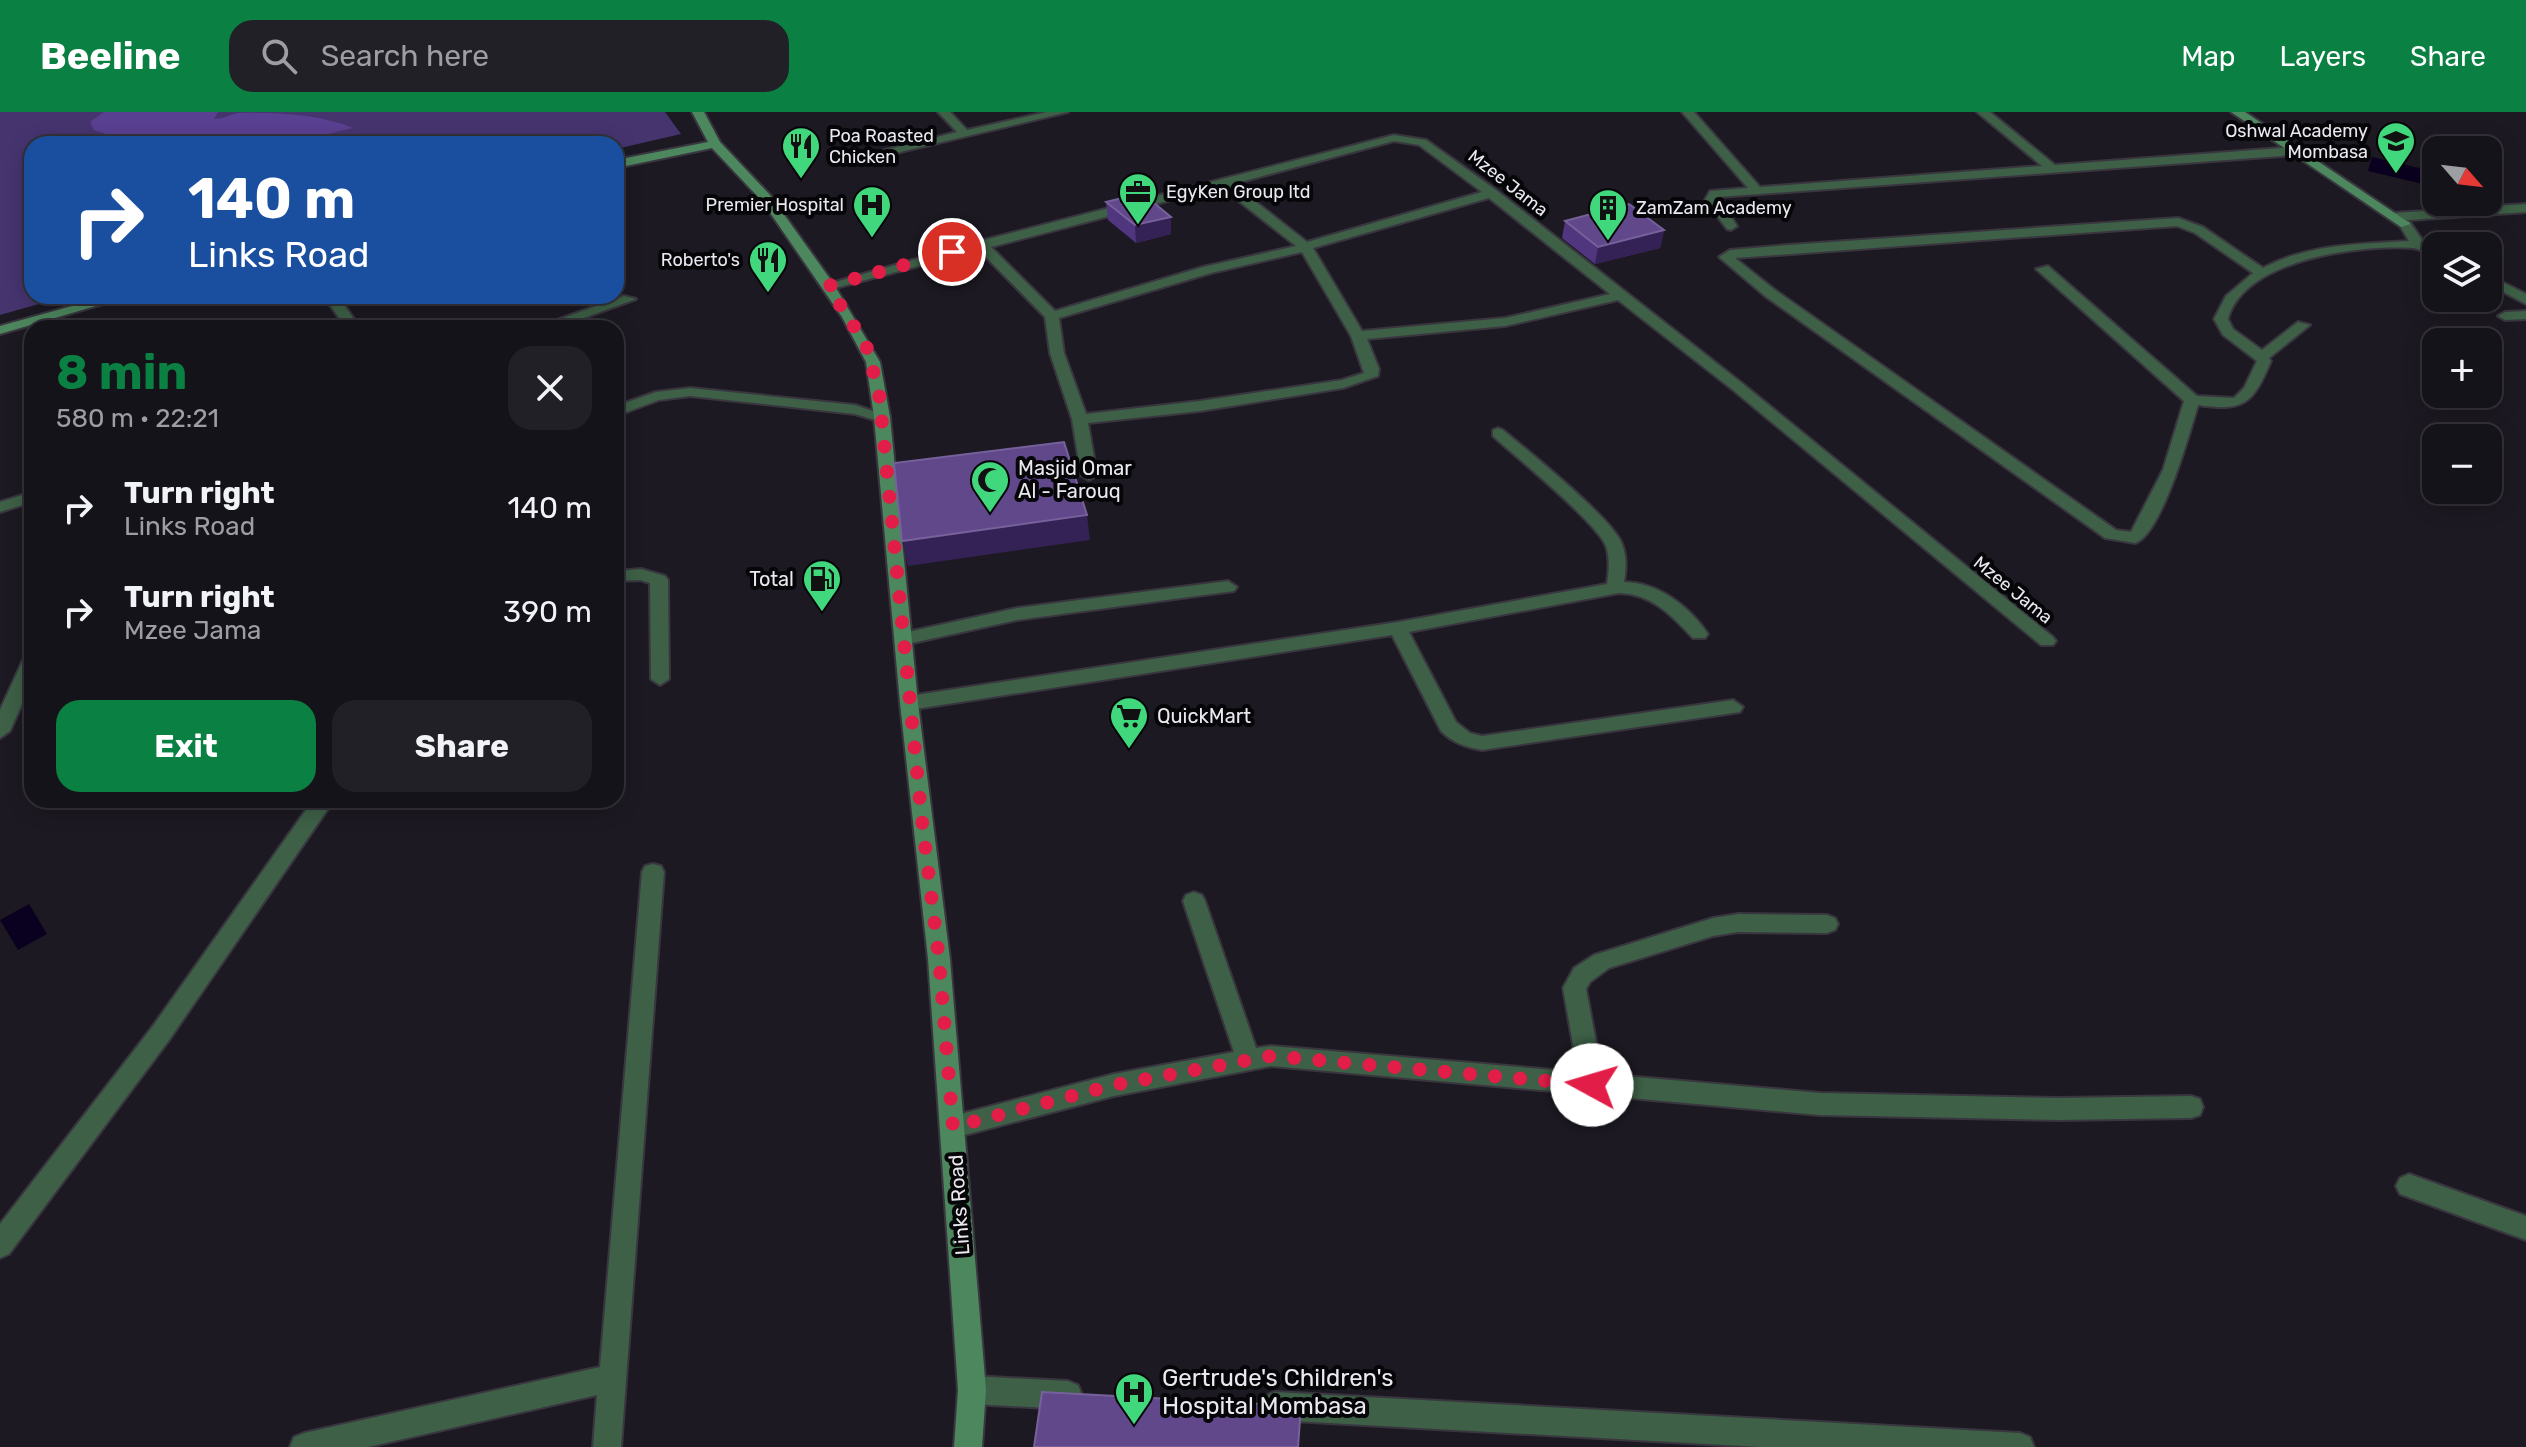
<!DOCTYPE html>
<html lang="en">
<head>
<meta charset="utf-8">
<style>
  :root { --surface:#15131a; --page:#222027; --text:#f1f3f6; --muted:#9d9ea2; --line:#343239; --accent:#0b8043 }
  body { margin:0; font-family:Rubik,sans-serif; background:var(--page); color:var(--text); height:100vh; display:flex; flex-direction:column; font-size:30px; white-space:nowrap }
  * { box-sizing:border-box; margin:0 }
  p { font-size:26px; color:var(--muted) }
  .icon { flex:none; width:44px; height:44px; fill:none; stroke:currentColor; stroke-width:2; stroke-linecap:round; stroke-linejoin:round }
  .map { position:relative; flex:1; overflow:hidden }
  .sheet { position:absolute; left:24px; top:208px; width:600px; height:488px; display:flex; flex-direction:column; background:var(--surface); border-radius:24px; box-shadow:0 4px 20px #0003,0 0 0 2px var(--line) }
  .sheet>* { flex:none }
  .top-card { position:absolute; left:24px; top:24px; width:600px; height:168px; border-radius:24px; box-shadow:0 4px 20px #0003,0 0 0 2px var(--line); background:#1a4fa0; color:#fff; overflow:hidden }
  .needle { width:52px; rotate:118deg }
  .tools { position:absolute; left:2422px; top:24px; display:grid; gap:16px }
  .tools a { display:grid; place-items:center; width:80px; height:80px; border-radius:16px; background:var(--surface); box-shadow:0 4px 20px #0003,0 0 0 2px var(--line); font-size:40px }
  .pin { position:absolute; display:grid; place-items:center; width:68px; height:68px; color:#fff; margin:-34px; border:4px solid #fff; border-radius:50%; box-shadow:0 2px 8px #0007 }
  .me { position:absolute; width:88px; margin:-44px; rotate:276deg; stroke-linejoin:round; filter:drop-shadow(0 0 6px #0008) }
  .turn { display:flex; align-items:center; gap:28px; height:168px; padding:0 32px; font-size:36px }
  .turn .icon { width:104px; height:104px; stroke-width:2.5 }
  .turn b { display:block; font-size:56px; line-height:68px }
  .round { display:grid; place-items:center; flex:none; width:84px; height:84px; border-radius:24px; background:var(--page) }
  .headline { display:flex; align-items:center; justify-content:space-between; height:136px; padding:0 32px }
  h1 { font-size:48px; font-weight:700; line-height:60px; color:var(--accent) }
  .button { display:flex; gap:16px; margin-top:auto; padding:16px 32px }
  .button a { flex:1; height:92px; border-radius:24px; background:var(--accent); color:#fff; font-size:32px; font-weight:700; line-height:92px; text-align:center }
  .button a+a { background:var(--page); color:var(--text) }
  ul { padding:0; list-style:none }
  li { display:flex; align-items:center; gap:24px; height:104px; padding:0 32px }
  li div { flex:1 }
  li b { display:block; font-size:30px }
  li em { font-style:normal }
  header { display:flex; align-items:center; gap:48px; box-sizing:border-box; height:112px; padding:0 40px; background:var(--accent); color:#fff }
  header strong { font-size:38px }
  nav { display:flex; gap:44px; margin-inline-start:auto; font-size:28px }
  .search { width:560px; height:72px; background:var(--page); display:flex; align-items:center; gap:20px; box-sizing:border-box; padding:0 28px; border-radius:24px; color:var(--muted); font-size:30px }
  .map>svg:first-child { display:block }
</style>
</head>
<body>
<header>
<strong>Beeline</strong>
<div class="search"><svg class="icon" aria-label="search" viewBox="0 0 24 24"><circle cx="10" cy="10" r="6"/><path d="M15 15l6 6"/></svg>Search here</div>
<nav><a>Map</a><a>Layers</a><a>Share</a></nav>
</header>
<div class="map">
<svg width="2526" height="1335" viewBox="0 0 2526 1335">
  <rect width="100%" height="100%" fill="#1c1922"/>
  <path fill="#46346f" d="M0,0H665L681,22L616,37V32H32V184H67L0,203Z"/>
  <path fill="#5a4091" d="M104,0H218L214,7C224,7 229,3 238,1C276,0 318,2 353,16L286,32H136L94,18L90,10Z"/>
  <g fill="#0a0020">
    <path d="M2372,45L2432,59L2427,73L2368,59Z"/>
    <path d="M29,792L47,822L18,838L0,808Z"/>
  </g>
  <g fill="none" stroke-linecap="round" stroke-linejoin="round">
    <g stroke="#39363f" stroke-width="4">
      <g id="minor">
        <path d="M938,0H950L967,18L1047,0H1068L879,45L873,41L957,20Z"/>
        <path d="M1682,0H1694L1760,75L2042,54L1977,0H1990L2055,53L2296,35L2302,39L2296,43L1718,85L1737,114L1731,118L1727,117L1705,88L1710,79L1748,76Z"/>
        <path d="M1394,23L1426,28L1496,78L1743,272L2053,525L2056,529L2053,533H2041L1733,278L1618,188L1505,214L1367,227L1379,257L1378,264L1343,276L1200,299L1088,311L1097,363L1089,368L1081,363L1072,307L1050,241L1045,205L979,138L828,178L821,174L976,130ZM1394,29L1419,33L1482,80L1307,130L1233,72ZM1221,75L1296,134L1203,155L1055,199L991,135ZM1489,86L1610,182L1505,206L1362,219L1313,136ZM1302,140L1351,224L1364,261L1342,268L1200,289L1086,302L1064,241L1059,206L1211,161Z"/>
        <path d="M2526,92V100L2395,109L2389,105L2395,101Z"/>
        <path d="M2178,106L2203,115L2263,156C2308,132 2359,132 2409,129L2399,112L2405,108L2409,109L2423,129L2436,136V145C2428,143 2421,137 2413,136C2362,132 2243,147 2228,207L2233,217L2262,238L2298,210L2310,213L2269,246L2271,249C2253,291 2245,300 2198,293C2190,320 2161,424 2135,431L2105,426L1765,184L1719,145L1730,138L1788,133ZM2177,114L2195,121L2253,161L2226,184L2214,207L2223,223L2257,249L2244,276L2234,286L2197,284L2048,154L2036,157L2184,289L2163,358L2131,420L2116,418L1775,178L1735,146Z"/>
        <path d="M2488,163L2526,182V192L2488,172Z"/>
        <path d="M324,184H338L360,216H346Z"/>
        <path d="M624,184L636,187L556,216H535Z"/>
        <path d="M2526,199V207L2505,208L2498,204L2505,200Z"/>
        <path d="M690,276L855,293L890,305L882,310L855,302L690,284L659,288L616,304V294L656,280Z"/>
        <path d="M1498,316L1503,318C1528,339 1613,407 1622,432C1627,445 1626,457 1624,470C1659,471 1689,494 1708,522L1705,526H1693C1671,503 1652,482 1619,481L1409,520L1456,610L1470,621L1482,624L1733,588L1743,595L1740,600L1482,638C1466,635 1453,631 1441,619L1392,523L909,598L900,591L909,584L1398,510L1607,472C1609,459 1610,447 1606,434C1596,410 1516,345 1493,324V318Z"/>
        <path d="M32,380V390L0,400V390Z"/>
        <path d="M641,457L665,464L668,468L669,567L660,573L651,567L650,471L640,468L616,469V459Z"/>
        <path d="M1228,469L1237,475L1234,479L1017,508L903,533L894,527L903,521L1017,496Z"/>
        <path d="M32,542V569L10,619L0,626V598L23,548Z"/>
        <path d="M313,688H334L169,928L9,1142L0,1146V1112L153,914Z"/>
        <path d="M653,752L661,754L664,760L621,1335H593L597,1283L368,1335H290L294,1325L304,1321L600,1255L642,760L645,754Z"/>
        <path d="M1194,780L1202,783L1205,789L1256,936L1271,934L1578,960L1563,876L1574,856L1594,843L1713,806L1738,802L1827,803L1835,806L1838,812L1835,818L1827,821L1738,820L1713,824L1609,856L1590,870L1586,877L1602,962L1820,981L2059,986L2191,984L2200,987L2203,995L2200,1003L2191,1006L2059,1008L1820,1003L1271,954L1114,984L953,1026L944,1023L941,1015L944,1007L953,1004L1114,962L1234,940L1183,789L1186,783Z"/>
        <path d="M2409,1062L2526,1104V1128L2400,1082L2396,1074L2400,1066Z"/>
        <path d="M972,1264L1068,1269L1078,1273L1082,1283L1078,1293L1068,1297L972,1292L962,1288L958,1278L962,1268Z"/>
        <path d="M1275,1280L2020,1321L2030,1325L2034,1335H1760L1275,1308L1265,1304L1261,1294L1265,1284Z"/>
      </g>
    </g>
    <g stroke="#39363f" stroke-width="4">
      <g id="secondary">
        <path d="M692,0H704L720,30L770,83L833,171L880,250L890,305L918,591L950,847L986,1278L982,1335H954L958,1278L928,847L900,591L874,305L866,250L842,205L762,89L712,36L616,56V48L708,30Z"/>
        <path d="M2231,0H2245L2411,112L2401,115Z"/>
        <path d="M108,184H130L0,222V214Z"/>
      </g>
    </g>
    <use href="#minor" fill="#3d6046" fill-rule="evenodd"/>
    <use href="#secondary" fill="#4d875e" fill-rule="evenodd"/>
  </g>
  <g fill="#50357f">
    <path d="M1106,90L1171,105V122L1136,131L1108,108Z"/>
    <path d="M1565,109L1664,118L1660,136L1595,152L1562,126Z"/>
  </g>
  <g fill="#342155">
    <path d="M1171,105V122L1136,131L1135,113Z"/>
    <path d="M1664,118L1660,136L1595,152L1598,135Z"/>
    <path d="M1087,403L1090,428L908,454L902,429Z"/>
  </g>
  <g fill="#60488b" stroke="#76619b" stroke-width="2">
    <path d="M1142,81L1171,105L1135,113L1106,90Z"/>
    <path d="M1629,92L1664,118L1598,135L1565,109Z"/>
    <path d="M1064,330L1087,403L902,429L894,351Z"/>
    <path d="M1042,1280L1301,1294L1298,1335H1034Z"/>
  </g>
  <g fill="none" stroke-linecap="round" stroke-linejoin="round">
    <path stroke="#e11d48" stroke-width="14" stroke-dasharray="0 25.2" d="M952,140L828,174L866,233L879,281L922,709L939,847L953,1015L1114,973L1271,944L1592,973"/>
  </g>
  <defs>
    <g id="school-pin" transform="scale(2)"><path d="M0 17L-7.5 6A9.5 9.5 0 1 1 7.5 6Z" fill="#41d77c" stroke="#060609"/><path d="M0-5L7-2L0 1L-7-2ZM-4 1L0 2.5L4 1V4Q0 6-4 4Z" fill="#111"/></g>
    <g id="restaurant-pin" transform="scale(2)"><path d="M0 17L-7.5 6A9.5 9.5 0 1 1 7.5 6Z" fill="#41d77c" stroke="#060609"/><path d="M-5-6h1v4h1v-4h1v4h1v-4h1v5L-1.5 .5V6h-2V.5L-5-1ZM5-6V6H3V1.5H1.5Q1.5-4 5-6Z" fill="#111"/></g>
    <g id="office-pin" transform="scale(2)"><path d="M0 17L-7.5 6A9.5 9.5 0 1 1 7.5 6Z" fill="#41d77c" stroke="#060609"/><path d="M-6-3h4V-5.5h4V-3h4V5H-6ZM-1-4.5V-3h2v-1.5ZM-6 0V1H6V0Z" fill="#111"/></g>
    <g id="hospital-pin" transform="scale(2)"><path d="M0 17L-7.5 6A9.5 9.5 0 1 1 7.5 6Z" fill="#41d77c" stroke="#060609"/><path d="M-5-5h3v3.5h4V-5h3V5h-3V1.5h-4V5h-3Z" fill="#111"/></g>
    <g id="building-pin" transform="scale(2)"><path d="M0 17L-7.5 6A9.5 9.5 0 1 1 7.5 6Z" fill="#41d77c" stroke="#060609"/><path d="M-4-6H4V6H1V3H-1V6H-4ZM-2.5-4.3h1.7v1.8h-1.7ZM.8-4.3h1.7v1.8H.8ZM-2.5-1h1.7V.8h-1.7ZM.8-1h1.7V.8H.8Z" fill="#111"/></g>
    <g id="mosque-pin" transform="scale(2)"><path d="M0 17L-7.5 6A9.5 9.5 0 1 1 7.5 6Z" fill="#41d77c" stroke="#060609"/><path d="M3.5-4.9A6 6 0 1 0 3.5 4.9A5 5 0 1 1 3.5-4.9Z" fill="#111"/></g>
    <g id="fuel-pin" transform="scale(2)"><path d="M0 17L-7.5 6A9.5 9.5 0 1 1 7.5 6Z" fill="#41d77c" stroke="#060609"/><path d="M-5.5-6h7V0h2V4h1.3V-2.5L3-4.5l.8-.8L6-3V5H2.5V1h-1V6h-7ZM-4.2-4.7v3.2H.2V-4.7Z" fill="#111"/></g>
    <g id="supermarket-pin" transform="scale(2)"><path d="M0 17L-7.5 6A9.5 9.5 0 1 1 7.5 6Z" fill="#41d77c" stroke="#060609"/><path d="M-6-5.5h2.5l.6 2H6L4.5 2H-2.5L-4.4-4H-6ZM-1.5 3.2a1.3 1.3 0 1 0 .1 0ZM3 3.2a1.3 1.3 0 1 0 .1 0Z" fill="#111"/></g>
  </defs>
  <g fill-rule="evenodd">
    <use href="#school-pin" x="2396" y="29"/>
    <use href="#restaurant-pin" x="801" y="34"/>
    <use href="#office-pin" x="1138" y="80"/>
    <use href="#hospital-pin" x="872" y="93"/>
    <use href="#building-pin" x="1608" y="96"/>
    <use href="#restaurant-pin" x="768" y="148"/>
    <use href="#mosque-pin" x="990" y="368"/>
    <use href="#fuel-pin" x="822" y="467"/>
    <use href="#supermarket-pin" x="1129" y="604"/>
    <use href="#hospital-pin" x="1134" y="1280"/>
  </g>
  <g text-anchor="middle" dominant-baseline="central" stroke-width="8" stroke-linejoin="round" paint-order="stroke">
    <g font-size="18" fill="#eae9ef" stroke="#060609" text-anchor="end">
      <text x="2368" y="19">Oshwal Academy<tspan x="2368" dy="21">Mombasa</tspan></text>
      <text x="829" y="24" text-anchor="start">Poa Roasted<tspan x="829" dy="21">Chicken</tspan></text>
      <text x="1166" y="80" text-anchor="start">EgyKen Group ltd</text>
      <text x="844" y="93">Premier Hospital</text>
      <text x="1636" y="96" text-anchor="start">ZamZam Academy</text>
      <text x="740" y="148">Roberto's</text>
    </g>
    <g font-size="18" fill="#eae9ef" stroke="#060609">
      <text transform="translate(1508 71) rotate(38)">Mzee Jama</text>
      <text transform="translate(2013 478) rotate(39)">Mzee Jama</text>
    </g>
    <g font-size="20" fill="#eae9ef" stroke="#060609" text-anchor="start">
      <text x="1018" y="356">Masjid Omar<tspan x="1018" dy="23">Al - Farouq</tspan></text>
      <text x="794" y="467" text-anchor="end">Total</text>
      <text x="1157" y="604">QuickMart</text>
    </g>
    <g font-size="20" fill="#eae9ef" stroke="#060609">
      <text transform="translate(959 1093) rotate(-94)">Links Road</text>
    </g>
    <g font-size="24" fill="#eae9ef" stroke="#060609" text-anchor="start">
      <text x="1162" y="1266">Gertrude's Children's<tspan x="1162" dy="28">Hospital Mombasa</tspan></text>
    </g>
  </g>
</svg>
<div class="tools">
<a><svg class="needle" viewBox="-14 -14 28 28"><path d="M0-13l5 13h-10z" fill="#e53935"/><path d="M0 13l5-13h-10z" fill="#9d9ea2"/></svg></a>
<a><svg class="icon" aria-label="layers" viewBox="0 0 24 24"><path d="M12 4l9 5-9 5-9-5zM3 14l9 5 9-5"/></svg></a>
<a>+</a>
<a>−</a>
</div>
<div class="pin" style="left:952px;top:140px;background:#d93025"><svg class="icon" aria-label="arrive" viewBox="0 0 24 24"><path d="M6 21V4h12l-3 4 3 4H6"/></svg></div>
<svg class="me" style="left:1592px;top:973px" viewBox="-20 -20 40 40"><circle r="19" fill="#fff"/><path d="M0-13L10 11 0 6-10 11z" fill="#e11d48"/></svg>
<div class="top-card">
<div class="turn"><svg class="icon" aria-label="right" viewBox="0 0 24 24"><path d="M7 20v-9h11M14 6l5 5-5 5"/></svg><div><b>140 m</b>Links Road</div></div>
</div>
<section class="sheet">
<div class="headline"><div><h1>8 min</h1><p>580 m · 22:21</p></div><a class="round"><svg class="icon" aria-label="close" viewBox="0 0 24 24"><path d="M6 6l12 12M18 6L6 18"/></svg></a></div>
<ul>
<li><svg class="icon" aria-label="right" viewBox="0 0 24 24"><path d="M7 20v-9h11M14 6l5 5-5 5"/></svg><div><b>Turn right</b><p>Links Road</p></div><em>140 m</em></li>
<li><svg class="icon" aria-label="right" viewBox="0 0 24 24"><path d="M7 20v-9h11M14 6l5 5-5 5"/></svg><div><b>Turn right</b><p>Mzee Jama</p></div><em>390 m</em></li>
</ul>
<div class="button"><a>Exit</a><a>Share</a></div>
</section>
</div>
</body>
</html>
